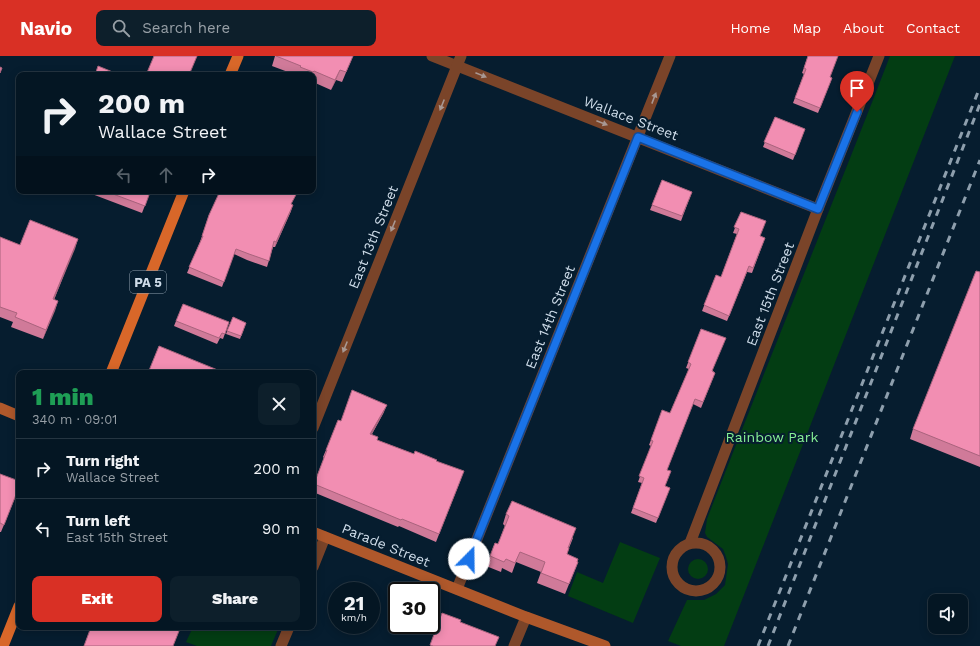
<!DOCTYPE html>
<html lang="en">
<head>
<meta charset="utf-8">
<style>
  :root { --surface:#041623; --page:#0d1f2b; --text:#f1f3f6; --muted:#979fa6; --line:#253541; --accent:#d93025 }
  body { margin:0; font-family:"Work Sans",sans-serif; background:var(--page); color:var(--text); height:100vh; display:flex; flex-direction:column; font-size:15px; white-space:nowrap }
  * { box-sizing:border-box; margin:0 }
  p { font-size:13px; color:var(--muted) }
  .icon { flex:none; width:22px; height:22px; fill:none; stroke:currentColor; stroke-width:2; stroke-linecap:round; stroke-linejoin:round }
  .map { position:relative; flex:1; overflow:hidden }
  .side { position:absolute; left:16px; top:314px; width:300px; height:260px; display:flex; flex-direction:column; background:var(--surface); border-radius:8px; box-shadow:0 2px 10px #0003,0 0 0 1px var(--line) }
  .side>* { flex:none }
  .banner { position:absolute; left:16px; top:16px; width:300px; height:122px; border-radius:8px; box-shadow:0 2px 10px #0003,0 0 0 1px var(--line); background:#041623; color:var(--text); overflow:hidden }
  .controls { position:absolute; left:928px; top:538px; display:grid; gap:8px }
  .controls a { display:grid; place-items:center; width:40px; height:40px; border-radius:8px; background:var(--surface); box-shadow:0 2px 10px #0003,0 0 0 1px var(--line); font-size:20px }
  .speed { position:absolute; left:328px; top:526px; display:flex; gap:8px; font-size:20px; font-weight:700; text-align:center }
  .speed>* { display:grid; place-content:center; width:52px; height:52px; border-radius:50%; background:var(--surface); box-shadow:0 2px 10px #0003,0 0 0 1px var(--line); line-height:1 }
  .speed small { font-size:10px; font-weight:400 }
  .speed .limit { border:2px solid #111; border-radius:6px; background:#fff; color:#111 }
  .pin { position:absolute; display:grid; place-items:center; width:34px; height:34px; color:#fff; margin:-41px -17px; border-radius:50% 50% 50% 0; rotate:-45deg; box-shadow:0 0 4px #0007 }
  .pin .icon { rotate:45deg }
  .me { position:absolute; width:44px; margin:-22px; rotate:22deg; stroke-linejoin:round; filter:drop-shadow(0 0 3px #0008) }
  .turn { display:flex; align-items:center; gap:14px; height:84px; padding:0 16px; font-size:18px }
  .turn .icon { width:52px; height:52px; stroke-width:2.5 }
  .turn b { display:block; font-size:28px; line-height:34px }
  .lanes { display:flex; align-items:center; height:38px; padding:0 16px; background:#0003; justify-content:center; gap:20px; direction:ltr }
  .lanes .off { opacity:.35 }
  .round { display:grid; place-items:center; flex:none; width:42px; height:42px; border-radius:8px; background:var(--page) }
  .overview { display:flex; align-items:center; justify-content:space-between; height:68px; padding:0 16px }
  h1 { font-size:24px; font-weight:800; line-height:30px; color:#1e9e55 }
  .primary-button { display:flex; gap:8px; margin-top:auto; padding:8px 16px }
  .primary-button a { flex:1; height:46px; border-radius:8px; background:var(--accent); color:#fff; font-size:16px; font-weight:800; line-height:46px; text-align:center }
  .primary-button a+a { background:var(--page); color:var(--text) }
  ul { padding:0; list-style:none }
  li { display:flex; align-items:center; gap:12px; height:60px; padding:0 16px; border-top:1px solid var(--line) }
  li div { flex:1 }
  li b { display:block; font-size:15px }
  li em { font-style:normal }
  header { display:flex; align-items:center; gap:24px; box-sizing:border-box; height:56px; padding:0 20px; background:var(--accent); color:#fff }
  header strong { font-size:19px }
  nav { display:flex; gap:22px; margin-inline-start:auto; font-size:14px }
  .search { width:280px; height:36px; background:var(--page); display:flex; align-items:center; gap:10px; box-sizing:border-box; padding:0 14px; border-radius:8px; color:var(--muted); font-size:15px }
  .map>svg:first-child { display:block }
</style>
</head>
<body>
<header>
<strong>Navio</strong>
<div class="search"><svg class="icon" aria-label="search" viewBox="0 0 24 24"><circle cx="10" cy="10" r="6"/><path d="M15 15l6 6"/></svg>Search here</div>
<nav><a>Home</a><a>Map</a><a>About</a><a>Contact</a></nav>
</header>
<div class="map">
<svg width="980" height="590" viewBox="0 0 980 590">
  <rect width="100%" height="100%" fill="#061d2f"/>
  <g fill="#033d13">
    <path d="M890,0H955L724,590H681L668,585L687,544H704L716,538L725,529L728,508L726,501L723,493L707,481L705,477L707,463C767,308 830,155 890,0Z"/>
    <path d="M620,486L660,502L633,567L568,540L577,516L603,527Z"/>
    <circle cx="698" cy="513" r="10"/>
    <path d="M193,571H279L271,590H197L186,586Z"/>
  </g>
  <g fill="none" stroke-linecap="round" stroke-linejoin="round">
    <g stroke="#7a4429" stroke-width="11">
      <path d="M432,0L818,153"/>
      <path d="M313,372L461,0"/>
      <path d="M690,487L818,153L879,0"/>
      <circle cx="696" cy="511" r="24"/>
      <path d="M313,511L325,481"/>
      <path d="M457,533L670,0"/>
      <path d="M281,590L289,571"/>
      <path d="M514,590L526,561"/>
    </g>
    <g stroke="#af582b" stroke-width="11">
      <path d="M0,352L19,360"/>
      <path d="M313,476L526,561L605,590"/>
    </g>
    <g stroke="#d86729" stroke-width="11">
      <path d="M230,19L238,0"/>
      <path d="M111,317L184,135"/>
      <path d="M3,590L19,550"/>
    </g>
    <g stroke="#8e9fad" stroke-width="3" stroke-dasharray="7 7" stroke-linecap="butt">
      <path d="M758,590L980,31"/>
      <path d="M768,590L980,48"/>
      <path d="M788,590L980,104"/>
    </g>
  </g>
  <g fill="#d07a99">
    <path d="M275,0H353L342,26L336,24L331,34L313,26V19H296L272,10Z"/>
    <path d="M808,0L830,21L832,22L818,57L793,47L804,18L802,17Z"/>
    <path d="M775,61L805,73L793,104L763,91Z"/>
    <path d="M662,124L692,136L681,165L650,154Z"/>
    <path d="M84,135H148L147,138L149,139L142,157Z"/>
    <path d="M292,149L291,155L275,191H273L267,211L247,204L234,198L222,231L187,217L200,186L209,159Z"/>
    <path d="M741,156L760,180L765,182L752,217L747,216L727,265L702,255L716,219L721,221L737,178L733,177Z"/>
    <path d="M0,181L20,189L78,183L54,244L58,245L43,283L11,271L13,266L0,261Z"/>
    <path d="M980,216V411L910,383L913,373Z"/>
    <path d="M233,261L246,267L240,283L226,278Z"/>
    <path d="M176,265L229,266L223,283L220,282L217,288L174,270Z"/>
    <path d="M701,273L713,315L715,317L701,352L693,348L667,414L665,430L670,432L656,467L631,457L642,427L638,426L651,390L649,389L657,368L670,357L689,313L686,312Z"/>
    <path d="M384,356L372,378L377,384L414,398L436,405L461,423L436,486L399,470L398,471L313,436V430L324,402L323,401L326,394L341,365Z"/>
    <path d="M0,418L19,432L1,476H0Z"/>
    <path d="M506,458L573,482L569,492L567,498L578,506L565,538L537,527L541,516L516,506L512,517L502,512L501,516L486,510L495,487L498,488L505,470L503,468Z"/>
  </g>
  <g fill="#a9637d">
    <path d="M340,14L336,24L331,34L335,24Z"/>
    <path d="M293,149L291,155L275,191L276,186Z"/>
    <path d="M78,183L75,193L50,253L53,243Z"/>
    <path d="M58,245L55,255L43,283L46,274Z"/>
    <path d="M387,349L384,356L368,385L370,378Z"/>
  </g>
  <g fill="#f28eb2" stroke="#a9637d">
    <path d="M154,0H197L189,19H146Z"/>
    <path d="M276,0H353L346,16L340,14L335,24L314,15L313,16L300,11L301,10Z"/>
    <path d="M808,0H838L830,21L832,22L820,52L795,42L806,13L804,12Z"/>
    <path d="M98,10L120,19H95Z"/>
    <path d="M0,11L2,12L0,17Z"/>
    <path d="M775,61L805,73L795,99L764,86Z"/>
    <path d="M662,124L692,136L682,160L652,149Z"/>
    <path d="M105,135H148L147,138L149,139L145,150Z"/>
    <path d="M220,135H298L291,148L293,149L276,186L274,185L269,205L249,198L236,193L224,226L189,211L203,180H202L209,159Z"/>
    <path d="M741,156L766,165L760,180L765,182L753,212L749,210L729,260L704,249L716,219L721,221L739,173L734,171Z"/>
    <path d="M30,164L78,183L53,243L58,245L46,274L15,261L17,257L0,251V181L20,189Z"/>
    <path d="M976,215L980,216V400L913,373Z"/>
    <path d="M183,248L229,266L225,278L222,277L219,282L176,265Z"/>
    <path d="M233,261L246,267L241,280L227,275Z"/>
    <path d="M701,273L726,282L712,315L715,317L703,346L695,343L667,414L671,415L665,430L670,432L658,462L633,452L644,422L639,420L653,385L651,384L662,354L670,357L691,308L688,306Z"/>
    <path d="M159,290L225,317H148Z"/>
    <path d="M352,334L387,349L370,378L378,381L377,384L414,398L415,395L437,404L436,405L464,415L439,478L402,463L401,464L314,428L327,394H326L338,364L341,365Z"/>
    <path d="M0,418L19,425V431L4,469L0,467Z"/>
    <path d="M512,445L576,472L568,492H569L567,498L578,503L577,506H578L569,528L541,517L545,506L520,496L515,507L506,503L504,506L490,500L495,487L498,488L509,460L506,458Z"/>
    <path d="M442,557L461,564L460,566L499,581L495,590H433L430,589Z"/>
    <path d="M91,571H167L179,575L173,590H84Z"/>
  </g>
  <defs><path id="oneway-solid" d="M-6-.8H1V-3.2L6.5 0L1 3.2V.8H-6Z"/></defs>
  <g fill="#a89893">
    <use href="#oneway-solid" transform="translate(481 19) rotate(22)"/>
    <use href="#oneway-solid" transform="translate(654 42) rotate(-69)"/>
    <use href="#oneway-solid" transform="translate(442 49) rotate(112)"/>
    <use href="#oneway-solid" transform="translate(602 67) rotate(21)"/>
    <use href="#oneway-solid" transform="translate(393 170) rotate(112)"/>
    <use href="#oneway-solid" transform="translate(345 291) rotate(112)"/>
  </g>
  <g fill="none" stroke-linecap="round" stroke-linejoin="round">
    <g stroke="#114b97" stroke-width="10">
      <path id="route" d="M469,503L638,81L818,153L857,56"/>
    </g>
    <use href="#route" stroke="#1a73e8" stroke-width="7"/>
  </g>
  <g text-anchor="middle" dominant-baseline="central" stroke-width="4" stroke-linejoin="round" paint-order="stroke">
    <rect fill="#061d2f" stroke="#92a3b1" stroke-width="1" x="130" y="215" width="36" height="22" rx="3"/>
    <g font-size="13" font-weight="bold" fill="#cedce9">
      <text x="148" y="226">PA 5</text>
    </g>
    <g font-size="14" fill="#cedce9" stroke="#061d2f">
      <text transform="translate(631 62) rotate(21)">Wallace Street</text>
      <text transform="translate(373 181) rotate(-68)">East 13th Street</text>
      <text transform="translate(770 238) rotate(-69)">East 15th Street</text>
      <text transform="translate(550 261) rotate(-68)">East 14th Street</text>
      <text transform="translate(386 489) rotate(22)">Parade Street</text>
    </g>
    <g font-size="14" fill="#86ef95" stroke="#061d2f">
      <text x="772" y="381">Rainbow Park</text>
    </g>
  </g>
</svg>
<div class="controls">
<a><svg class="icon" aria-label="sound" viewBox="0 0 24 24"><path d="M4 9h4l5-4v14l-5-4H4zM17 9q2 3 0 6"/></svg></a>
</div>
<div class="speed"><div>21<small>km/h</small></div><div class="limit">30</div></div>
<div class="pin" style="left:857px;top:56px;background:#d93025"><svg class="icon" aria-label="arrive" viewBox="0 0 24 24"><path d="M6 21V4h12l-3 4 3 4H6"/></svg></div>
<svg class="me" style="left:469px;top:503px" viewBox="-20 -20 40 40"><circle r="19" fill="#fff"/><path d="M0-13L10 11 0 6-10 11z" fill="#1a73e8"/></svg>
<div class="banner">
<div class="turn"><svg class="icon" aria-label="right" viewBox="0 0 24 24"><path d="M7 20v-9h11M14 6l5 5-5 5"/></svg><div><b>200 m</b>Wallace Street</div></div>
<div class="lanes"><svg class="icon off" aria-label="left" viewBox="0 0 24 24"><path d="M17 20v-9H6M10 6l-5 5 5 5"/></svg><svg class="icon off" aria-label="ahead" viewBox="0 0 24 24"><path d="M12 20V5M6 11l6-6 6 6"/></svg><svg class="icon" aria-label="right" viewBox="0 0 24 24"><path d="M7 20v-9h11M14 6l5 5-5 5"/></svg></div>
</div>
<section class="side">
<div class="overview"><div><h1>1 min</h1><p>340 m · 09:01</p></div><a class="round"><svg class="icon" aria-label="close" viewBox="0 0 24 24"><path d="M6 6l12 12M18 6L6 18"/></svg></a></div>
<ul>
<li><svg class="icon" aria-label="right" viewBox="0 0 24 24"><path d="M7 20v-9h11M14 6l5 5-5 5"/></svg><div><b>Turn right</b><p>Wallace Street</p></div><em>200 m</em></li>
<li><svg class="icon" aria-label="left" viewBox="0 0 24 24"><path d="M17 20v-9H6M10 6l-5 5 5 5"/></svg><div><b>Turn left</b><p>East 15th Street</p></div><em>90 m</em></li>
</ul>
<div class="primary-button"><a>Exit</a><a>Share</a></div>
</section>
</div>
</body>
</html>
